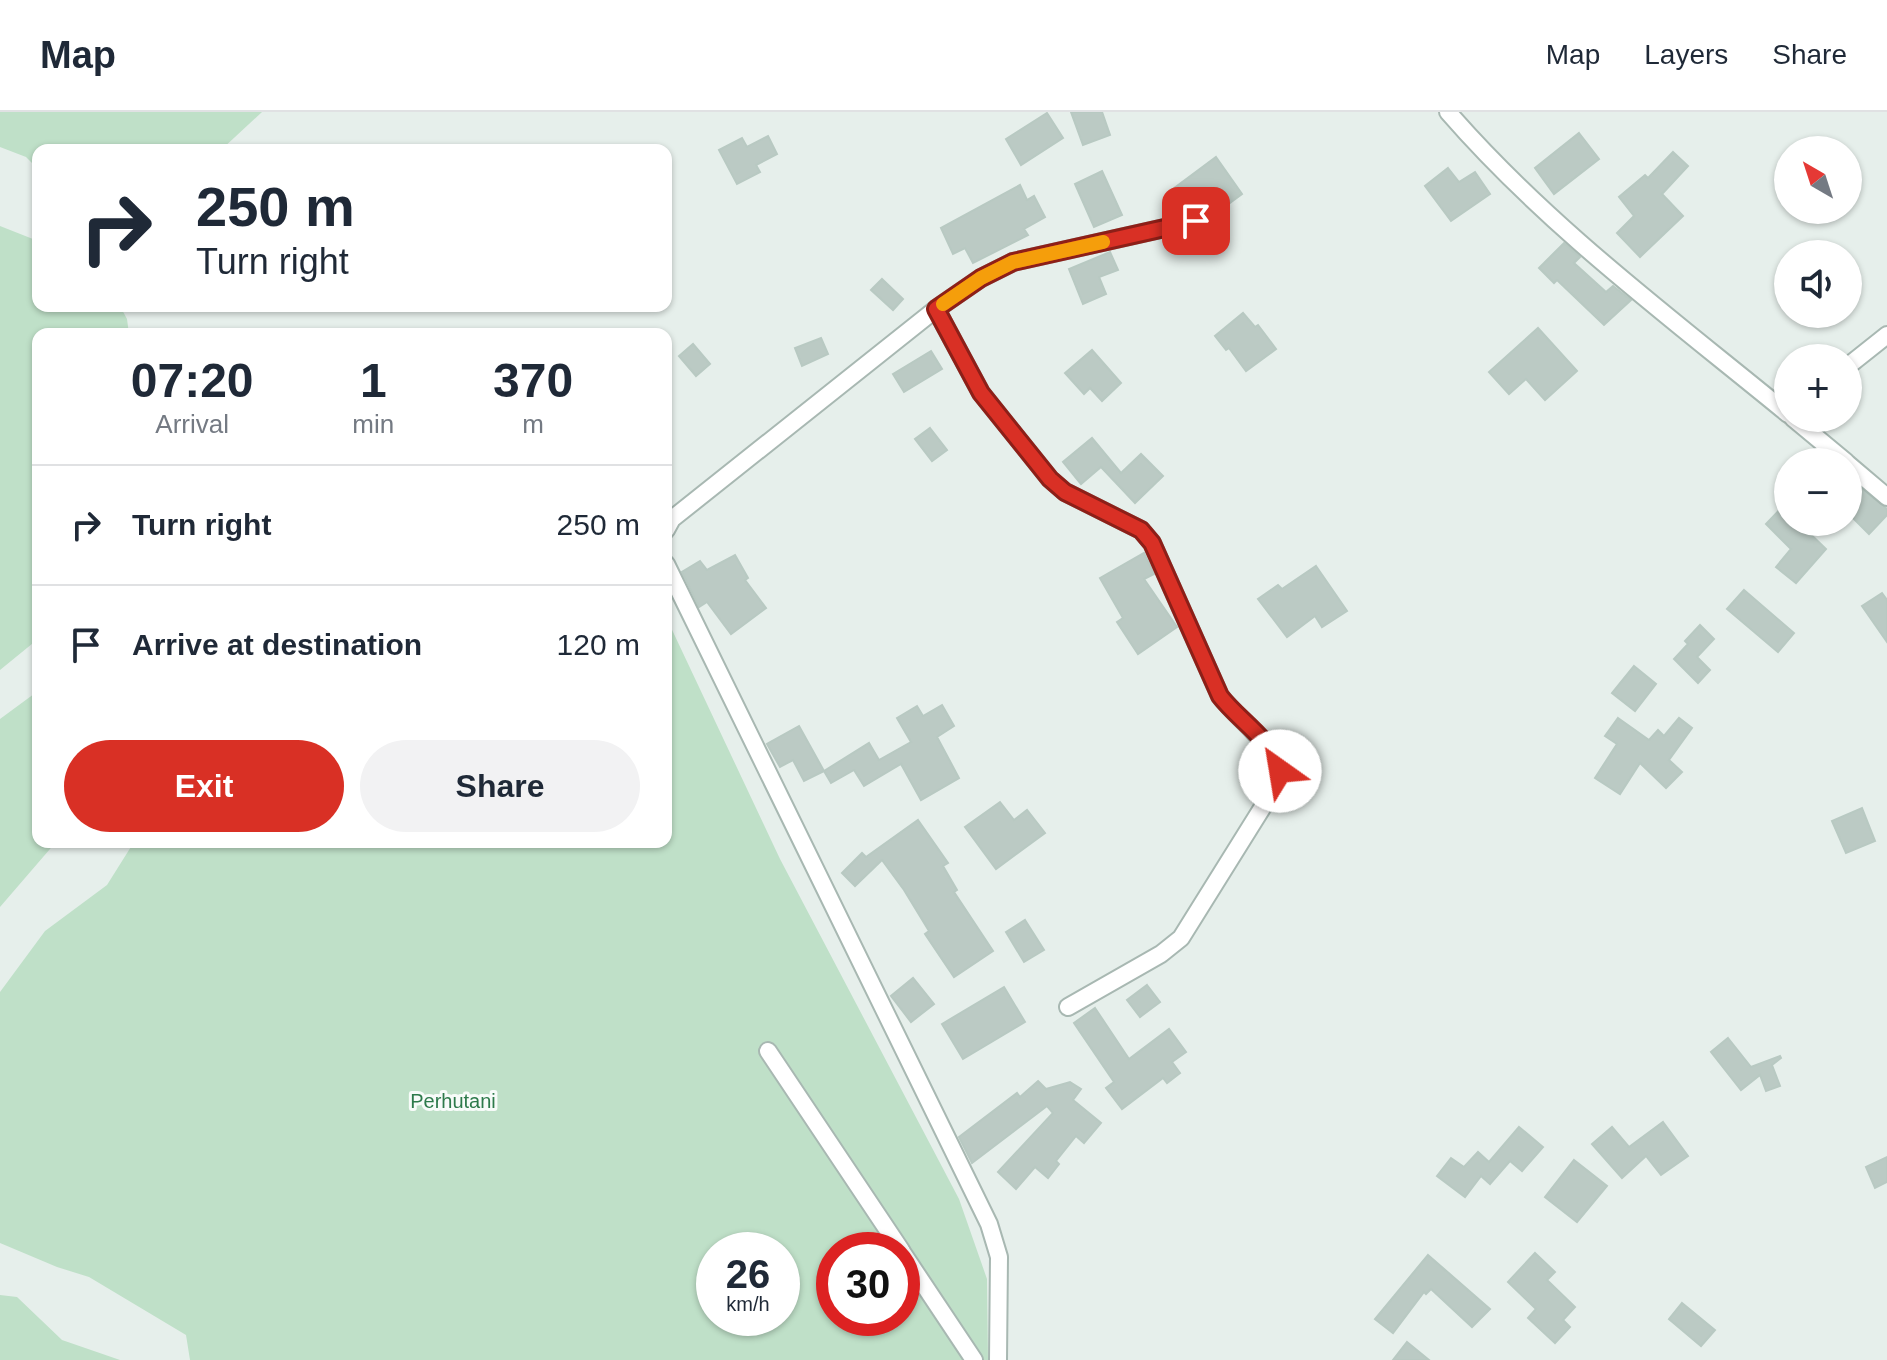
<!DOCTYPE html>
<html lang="en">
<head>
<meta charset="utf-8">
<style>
  :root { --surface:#fff; --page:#f2f2f3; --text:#1f2937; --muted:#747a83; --line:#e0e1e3; --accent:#d93025 }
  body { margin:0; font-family:Helvetica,sans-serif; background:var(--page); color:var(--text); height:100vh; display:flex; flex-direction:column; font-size:30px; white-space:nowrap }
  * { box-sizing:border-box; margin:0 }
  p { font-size:26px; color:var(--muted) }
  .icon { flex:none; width:44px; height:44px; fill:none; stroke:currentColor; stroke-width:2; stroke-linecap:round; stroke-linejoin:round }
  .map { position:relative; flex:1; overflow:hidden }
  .panel { position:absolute; left:32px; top:216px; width:640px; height:520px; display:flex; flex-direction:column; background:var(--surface); border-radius:16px; box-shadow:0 2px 6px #0004 }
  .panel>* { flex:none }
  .hud { position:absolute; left:32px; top:32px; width:640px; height:168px; border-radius:16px; box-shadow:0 2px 6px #0004; background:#fff; color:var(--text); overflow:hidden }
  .needle { width:52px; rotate:321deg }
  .buttons { position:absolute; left:1774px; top:24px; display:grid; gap:16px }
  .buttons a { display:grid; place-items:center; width:88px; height:88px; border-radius:50%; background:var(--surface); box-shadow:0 2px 6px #0004; font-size:40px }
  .speed { position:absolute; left:696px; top:1120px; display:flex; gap:16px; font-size:40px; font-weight:700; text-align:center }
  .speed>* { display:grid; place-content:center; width:104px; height:104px; border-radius:50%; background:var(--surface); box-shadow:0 2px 6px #0004; line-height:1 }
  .speed small { font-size:20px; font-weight:400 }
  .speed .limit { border:12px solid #d22; background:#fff; color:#111 }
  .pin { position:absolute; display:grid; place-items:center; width:68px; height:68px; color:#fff; margin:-34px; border-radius:16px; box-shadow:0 4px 12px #0006 }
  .me { position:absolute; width:88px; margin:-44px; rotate:328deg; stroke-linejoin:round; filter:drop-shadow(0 0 6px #0008) }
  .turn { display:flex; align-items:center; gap:28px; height:168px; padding:0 32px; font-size:36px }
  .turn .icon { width:104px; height:104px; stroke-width:2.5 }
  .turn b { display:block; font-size:56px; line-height:68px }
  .eta { display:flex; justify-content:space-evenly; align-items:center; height:136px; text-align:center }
  .eta b { font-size:48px; font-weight:600; line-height:56px }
  .primary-button { display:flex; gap:16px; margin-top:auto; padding:16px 32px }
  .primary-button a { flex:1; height:92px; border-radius:48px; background:var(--accent); color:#fff; font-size:32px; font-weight:600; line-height:92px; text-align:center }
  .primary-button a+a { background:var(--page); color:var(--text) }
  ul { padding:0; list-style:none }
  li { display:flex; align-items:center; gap:24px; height:120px; padding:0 32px; border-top:2px solid var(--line) }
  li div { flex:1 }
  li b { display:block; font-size:30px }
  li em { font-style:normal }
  header { display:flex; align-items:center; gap:48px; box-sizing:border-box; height:112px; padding:0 40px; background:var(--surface); border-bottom:2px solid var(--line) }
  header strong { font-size:38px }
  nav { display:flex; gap:44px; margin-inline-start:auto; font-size:28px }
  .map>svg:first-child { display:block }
</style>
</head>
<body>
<header>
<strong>Map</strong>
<nav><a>Map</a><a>Layers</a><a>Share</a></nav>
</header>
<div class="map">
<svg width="1887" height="1248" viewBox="0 0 1887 1248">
  <rect width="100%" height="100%" fill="#e6efeb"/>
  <g fill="#bfe0c8" fill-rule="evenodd">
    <path d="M0,0H262L221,38H38V57L26,45L0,35Z"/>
    <path d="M0,114L38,129V194H120L127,207L129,222H38V527L0,558Z"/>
    <path d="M666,505L780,747L959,1087L987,1167L988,1248H190L186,1223L89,1165L57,1155L0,1131V880L45,819L107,773L134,730H666ZM714,1138H782V1206H714ZM834,1138H902V1206H834Z"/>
    <path d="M38,579V730H56L0,795V607Z"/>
    <path d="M0,1183L17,1185L62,1228L120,1248H0Z"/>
  </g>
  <g fill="#bbcac4" stroke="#b8c9c2" stroke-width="2">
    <path d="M1071,0H1102L1110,23L1083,33Z"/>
    <path d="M1047,1L1063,26L1021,53L1006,27Z"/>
    <path d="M1579,21L1599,47L1554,82L1535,56Z"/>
    <path d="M768,24L777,42L756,53L760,60L737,72L719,38L742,26L747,35Z"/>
    <path d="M1673,40L1688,54L1662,82L1683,104L1640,145L1617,121L1634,104L1619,85L1645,63L1648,66Z"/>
    <path d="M1216,45L1242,82L1208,107L1194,88L1183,97L1169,80Z"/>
    <path d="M1448,56L1459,70L1475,60L1490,82L1451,109L1425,74Z"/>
    <path d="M1102,59L1122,103L1094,115L1075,72Z"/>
    <path d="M1020,73L1027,88L1034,84L1045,105L1024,117L1028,123L973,151L965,136L953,142L941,116Z"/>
    <path d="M1564,131L1580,145L1574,151L1606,180L1613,174L1631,188L1604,213L1557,168L1554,171L1539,156Z"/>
    <path d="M1110,140L1118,158L1099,165L1106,182L1083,192L1069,157Z"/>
    <path d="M882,167L903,187L893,198L871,178Z"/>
    <path d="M1243,201L1255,215L1258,213L1276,237L1246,259L1229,236L1226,238L1215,224Z"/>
    <path d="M1538,216L1577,259L1545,288L1526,267L1509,282L1489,260Z"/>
    <path d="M821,226L828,242L802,254L795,236Z"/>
    <path d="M693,232L710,252L696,264L679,244Z"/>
    <path d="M1092,238L1121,271L1102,289L1090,276L1084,282L1065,261Z"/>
    <path d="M931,239L942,257L904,280L893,262Z"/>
    <path d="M930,316L947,338L932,349L915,327Z"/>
    <path d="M1092,326L1121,361L1141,342L1163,364L1135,391L1101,355L1081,372L1063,350Z"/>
    <path d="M1848,366L1887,397V403L1869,422L1848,401Z"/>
    <path d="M1788,389V410H1798L1826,437L1796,471L1776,455L1791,437L1766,412Z"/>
    <path d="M1144,441L1154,462L1144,467L1177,515L1138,542L1117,510L1123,506L1100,466Z"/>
    <path d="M735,443L748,466L745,468L766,496L731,522L707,490L699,495L682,460L700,449L707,458Z"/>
    <path d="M1316,454L1347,499L1322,515L1315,504L1287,525L1258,487L1278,473L1282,477Z"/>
    <path d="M1744,478L1794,521L1778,540L1727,497Z"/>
    <path d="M1882,481L1887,488V530L1862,494Z"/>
    <path d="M1700,513L1714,527L1697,545L1710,558L1698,571L1674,547L1688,532L1685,529Z"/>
    <path d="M1634,554L1656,572L1635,599L1612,581Z"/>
    <path d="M942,593L954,614L937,625L959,666L921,688L901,652L864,674L854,658L831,671L824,659L869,631L879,648L911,630L897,606L917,594L923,604Z"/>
    <path d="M1618,606L1649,628L1658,618L1664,624L1679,606L1692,616L1669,648L1682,660L1666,676L1640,651L1620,682L1595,666L1617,632L1605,624Z"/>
    <path d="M799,614L824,659L804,669L793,648L780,655L767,632Z"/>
    <path d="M1000,690L1014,708L1027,698L1045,721L996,757L965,715Z"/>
    <path d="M1862,696L1875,729L1846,741L1832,709Z"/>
    <path d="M918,708L948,751L943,754L957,778L954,780L993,839L954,865L925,822L929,819L904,778L882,748L855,774L842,761L862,741L866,745Z"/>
    <path d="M1025,808L1044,838L1024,850L1006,820Z"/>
    <path d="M913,866L934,892L911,910L891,884Z"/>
    <path d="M1147,873L1160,890L1140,905L1127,888Z"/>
    <path d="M1004,875L1025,910L963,947L942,912Z"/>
    <path d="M1095,896L1129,947L1169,917L1186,940L1172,950L1180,961L1167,971L1163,966L1122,997L1106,976L1114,970L1074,911Z"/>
    <path d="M1728,926L1751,955L1780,944L1781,946L1772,953L1780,974L1766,979L1760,963L1741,978L1711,940Z"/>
    <path d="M1038,969L1046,977L1070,970L1081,977L1073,988L1101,1011L1084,1031L1076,1024L1056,1049L1059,1052L1048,1066L1035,1055L1016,1077L998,1060L1053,1001L1047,994L972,1051L959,1025L1017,981L1020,985Z"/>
    <path d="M1663,1010L1688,1044L1661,1063L1646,1044L1622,1066L1592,1032L1612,1015L1629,1035Z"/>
    <path d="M1519,1015L1543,1035L1522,1059L1510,1049L1490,1072L1481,1064L1465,1085L1437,1064L1451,1046L1464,1055L1478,1040L1489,1050Z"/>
    <path d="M1887,1045V1070L1875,1076L1866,1055Z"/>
    <path d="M1574,1048L1607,1074L1577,1110L1545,1085Z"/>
    <path d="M1535,1141L1555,1160L1547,1168L1575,1195L1563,1208L1570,1215L1555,1231L1528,1206L1536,1197L1508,1170Z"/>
    <path d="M1428,1143L1490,1197L1472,1215L1431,1177L1426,1182L1424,1180L1393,1221L1375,1207Z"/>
    <path d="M1682,1191L1715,1218L1701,1234L1669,1207Z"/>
    <path d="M1407,1230L1429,1248H1393Z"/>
  </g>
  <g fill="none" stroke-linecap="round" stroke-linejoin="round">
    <g stroke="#a8b8b2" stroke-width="20">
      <g id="minor">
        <path d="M1448,0C1547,114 1671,206 1788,302"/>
        <path d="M936,197L981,281L1050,367L1065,380L1141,418L1152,431L1220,584C1233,602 1281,640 1280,659C1280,664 1276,672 1274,677L1181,826L1161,842L1068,895"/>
        <path d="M1848,254L1887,223"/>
        <path d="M1793,306L1846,350"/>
        <path d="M1848,352L1887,385"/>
        <path d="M666,418L672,407L936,197L981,166L1013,150L1196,109"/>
        <path d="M666,452L989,1112L999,1145L998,1248"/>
        <path d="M768,939L901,1138"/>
        <path d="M902,1140L974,1248"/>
      </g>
    </g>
    <use href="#minor" stroke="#fff" stroke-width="16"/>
  </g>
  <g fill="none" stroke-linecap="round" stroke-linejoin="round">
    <g stroke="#8d1f18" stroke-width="20">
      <path id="route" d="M1196,109L1013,150L981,166L936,197L981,281L1050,367L1065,380L1141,418L1152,431L1220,584C1239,609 1273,628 1280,659"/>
    </g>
    <use href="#route" stroke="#d93025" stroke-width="14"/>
    <path stroke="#f59e0b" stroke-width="14" d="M943,192L981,166L1013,150L1103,130"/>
  </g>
  <g text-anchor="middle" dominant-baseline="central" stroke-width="6" stroke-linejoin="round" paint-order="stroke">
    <g font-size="20" fill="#2d7a4b" stroke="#f7fbf9">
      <text x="453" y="989">Perhutani</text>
    </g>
  </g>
</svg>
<div class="buttons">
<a><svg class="needle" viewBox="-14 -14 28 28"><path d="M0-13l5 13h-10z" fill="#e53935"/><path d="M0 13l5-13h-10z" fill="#747a83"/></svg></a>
<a><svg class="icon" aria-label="sound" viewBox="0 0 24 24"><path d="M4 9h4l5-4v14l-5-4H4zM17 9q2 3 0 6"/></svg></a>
<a>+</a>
<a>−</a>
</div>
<div class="speed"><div>26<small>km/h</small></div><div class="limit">30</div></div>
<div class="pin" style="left:1196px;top:109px;background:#d93025"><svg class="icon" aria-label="arrive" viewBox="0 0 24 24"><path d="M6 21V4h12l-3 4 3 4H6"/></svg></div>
<svg class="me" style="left:1280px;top:659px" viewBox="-20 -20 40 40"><circle r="19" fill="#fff"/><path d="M0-13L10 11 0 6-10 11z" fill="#d93025"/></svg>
<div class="hud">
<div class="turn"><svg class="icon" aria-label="right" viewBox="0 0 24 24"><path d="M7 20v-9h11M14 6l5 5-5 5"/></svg><div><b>250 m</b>Turn right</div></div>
</div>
<section class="panel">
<div class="eta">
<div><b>07:20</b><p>Arrival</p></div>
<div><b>1</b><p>min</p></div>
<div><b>370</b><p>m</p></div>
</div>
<ul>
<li><svg class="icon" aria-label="right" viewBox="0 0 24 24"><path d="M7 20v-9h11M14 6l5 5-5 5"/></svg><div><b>Turn right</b></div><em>250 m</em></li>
<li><svg class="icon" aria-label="arrive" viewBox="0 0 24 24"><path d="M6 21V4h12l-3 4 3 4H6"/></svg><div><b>Arrive at destination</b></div><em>120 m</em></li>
</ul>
<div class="primary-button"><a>Exit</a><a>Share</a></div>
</section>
</div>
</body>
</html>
